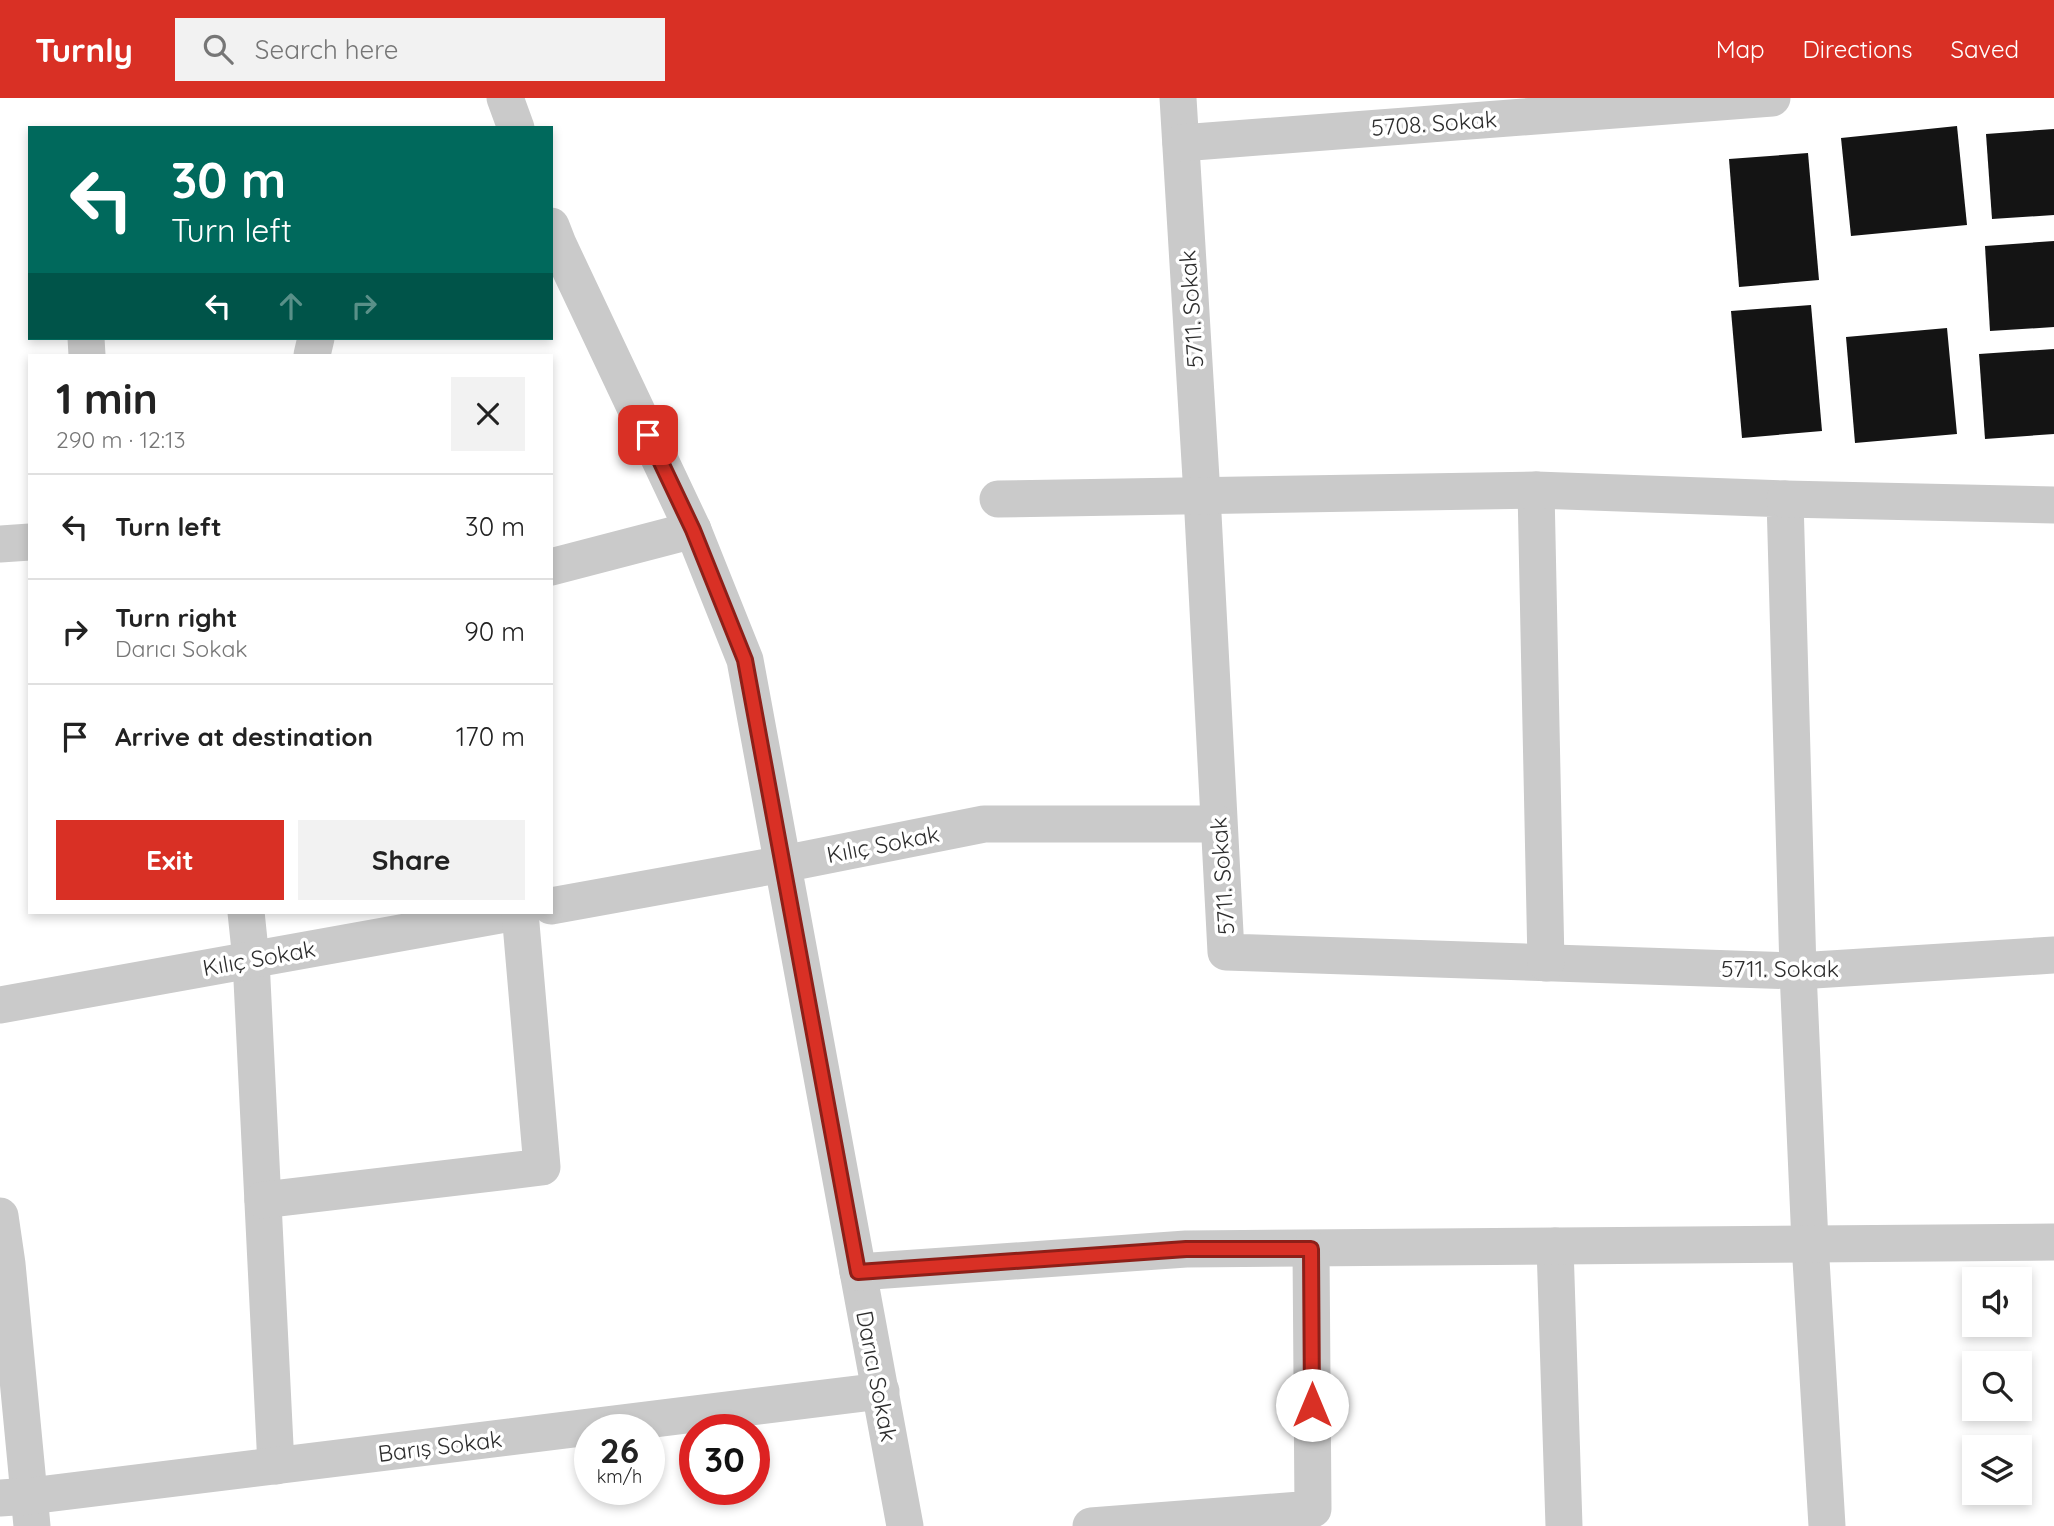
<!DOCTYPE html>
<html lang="en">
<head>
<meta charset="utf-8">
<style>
  :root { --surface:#fff; --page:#f2f2f2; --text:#222; --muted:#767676; --line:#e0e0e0; --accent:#d93025 }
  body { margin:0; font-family:Quicksand,sans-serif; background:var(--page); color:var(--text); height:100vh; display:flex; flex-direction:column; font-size:26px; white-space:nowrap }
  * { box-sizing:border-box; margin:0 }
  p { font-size:23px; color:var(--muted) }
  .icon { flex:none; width:38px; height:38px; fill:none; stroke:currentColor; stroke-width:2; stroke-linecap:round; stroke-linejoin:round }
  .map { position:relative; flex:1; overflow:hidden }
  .panel { position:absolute; left:28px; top:256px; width:525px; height:560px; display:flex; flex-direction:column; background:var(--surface); border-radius:0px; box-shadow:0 4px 10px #0003 }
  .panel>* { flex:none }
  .top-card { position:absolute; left:28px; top:28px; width:525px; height:214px; border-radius:0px; box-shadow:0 4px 10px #0003; background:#00695c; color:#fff; overflow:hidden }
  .buttons { position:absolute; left:1962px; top:1169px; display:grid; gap:14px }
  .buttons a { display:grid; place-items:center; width:70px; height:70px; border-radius:0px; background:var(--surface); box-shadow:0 4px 10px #0003; font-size:35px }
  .speed { position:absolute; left:574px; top:1316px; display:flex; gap:14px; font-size:35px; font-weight:700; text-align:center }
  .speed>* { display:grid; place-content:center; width:91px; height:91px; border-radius:50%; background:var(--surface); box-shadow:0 4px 10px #0003; line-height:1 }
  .speed small { font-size:18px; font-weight:400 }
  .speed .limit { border:10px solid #d22; background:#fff; color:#111 }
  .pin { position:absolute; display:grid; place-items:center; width:60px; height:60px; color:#fff; margin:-30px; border-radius:14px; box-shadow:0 4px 10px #0006 }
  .me { position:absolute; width:77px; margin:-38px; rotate:0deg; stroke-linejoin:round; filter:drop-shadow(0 0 5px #0008) }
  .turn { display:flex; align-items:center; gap:24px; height:147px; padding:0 28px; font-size:32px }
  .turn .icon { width:91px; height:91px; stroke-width:2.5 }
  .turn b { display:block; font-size:49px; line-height:60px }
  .lanes { display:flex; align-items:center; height:66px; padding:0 28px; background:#0003; justify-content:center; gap:35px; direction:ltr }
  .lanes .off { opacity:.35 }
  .round { display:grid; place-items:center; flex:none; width:74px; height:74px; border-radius:0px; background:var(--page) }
  .overview { display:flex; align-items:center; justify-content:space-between; height:119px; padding:0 28px }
  h1 { font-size:42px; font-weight:700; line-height:52px }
  .action { display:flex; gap:14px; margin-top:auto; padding:14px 28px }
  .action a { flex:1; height:80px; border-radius:0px; background:var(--accent); color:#fff; font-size:28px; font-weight:700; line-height:80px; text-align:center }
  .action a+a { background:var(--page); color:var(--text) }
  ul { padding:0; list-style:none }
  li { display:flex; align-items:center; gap:21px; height:105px; padding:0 28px; border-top:2px solid var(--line) }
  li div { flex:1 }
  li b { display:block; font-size:26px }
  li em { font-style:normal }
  header { display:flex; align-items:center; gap:42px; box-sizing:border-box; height:98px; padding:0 35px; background:var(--accent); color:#fff }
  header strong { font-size:33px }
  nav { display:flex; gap:38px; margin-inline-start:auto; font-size:24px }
  .search { width:490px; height:63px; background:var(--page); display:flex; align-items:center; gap:18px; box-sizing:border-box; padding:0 24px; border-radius:0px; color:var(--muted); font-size:26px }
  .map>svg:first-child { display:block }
</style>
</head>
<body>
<header>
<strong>Turnly</strong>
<div class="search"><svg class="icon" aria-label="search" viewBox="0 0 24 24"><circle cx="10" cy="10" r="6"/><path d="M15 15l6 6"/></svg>Search here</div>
<nav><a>Map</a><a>Directions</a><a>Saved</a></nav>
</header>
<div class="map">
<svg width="2054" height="1428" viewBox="0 0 2054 1428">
  <rect width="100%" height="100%" fill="#fff"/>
  <g fill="#141414">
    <path d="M1957,28L1967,127L1851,138L1841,40Z"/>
    <path d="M2054,31V117L1992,121L1986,36Z"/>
    <path d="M1808,55L1819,182L1739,189L1729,61Z"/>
    <path d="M2054,143V229L1990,233L1985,148Z"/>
    <path d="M1811,207L1822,333L1742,340L1731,213Z"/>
    <path d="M1947,230L1957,336L1855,345L1846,239Z"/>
    <path d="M2054,251V336L1985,341L1979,256Z"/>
  </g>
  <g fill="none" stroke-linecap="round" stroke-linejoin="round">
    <g stroke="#cacaca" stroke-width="37">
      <path d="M505,0L516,30"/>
      <path d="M1178,0L1202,397L1226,854L1798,873L2054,857"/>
      <path d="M1181,45L1772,0"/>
      <path d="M551,128L558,146L693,432L745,562L905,1428"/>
      <path d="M86,240L87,257"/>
      <path d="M312,257L316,240"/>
      <path d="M1536,392L1546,865"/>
      <path d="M998,401L1536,392L1785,401L1798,873L1810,1145L1827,1428"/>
      <path d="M1785,401L2054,407"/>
      <path d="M0,446L30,444"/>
      <path d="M551,469L693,432"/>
      <path d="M551,808L783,766L984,726H1218"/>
      <path d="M246,814L251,862L276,1368"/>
      <path d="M0,907L517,814"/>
      <path d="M263,1102L542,1069L520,814"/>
      <path d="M0,1118L7,1166L32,1428"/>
      <path d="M1555,1148L1564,1428"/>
      <path d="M858,1174L1186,1151L2054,1144"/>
      <path d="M0,1400L30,1398L881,1293"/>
      <path d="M1091,1428L1313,1411L1311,1151"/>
    </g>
  </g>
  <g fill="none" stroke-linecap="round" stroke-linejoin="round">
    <g stroke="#8d1f18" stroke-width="18">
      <path id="route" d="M648,337L693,432L745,562L858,1174L1186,1151H1311L1312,1307"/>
    </g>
    <use href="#route" stroke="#d93025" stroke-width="12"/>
  </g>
  <g text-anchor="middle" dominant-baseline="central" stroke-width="7" stroke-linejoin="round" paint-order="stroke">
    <g font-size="23" fill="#2d2d2d" stroke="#fff">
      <text transform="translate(1434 25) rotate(-4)">5708. Sokak</text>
      <text transform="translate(1191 211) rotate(-94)">5711. Sokak</text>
      <text transform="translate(883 746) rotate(-11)">Kılıç Sokak</text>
      <text transform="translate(1222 778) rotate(-94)">5711. Sokak</text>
      <text transform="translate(259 860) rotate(-10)">Kılıç Sokak</text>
      <text x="1780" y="870">5711. Sokak</text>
      <text transform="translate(877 1278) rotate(79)">Darıcı Sokak</text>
      <text transform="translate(440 1348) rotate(-7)">Barış Sokak</text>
    </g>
  </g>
</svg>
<div class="buttons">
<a><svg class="icon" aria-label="sound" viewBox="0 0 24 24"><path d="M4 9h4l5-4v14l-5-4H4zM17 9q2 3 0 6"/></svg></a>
<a><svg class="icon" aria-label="search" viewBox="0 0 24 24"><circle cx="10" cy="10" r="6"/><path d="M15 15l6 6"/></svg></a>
<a><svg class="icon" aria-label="layers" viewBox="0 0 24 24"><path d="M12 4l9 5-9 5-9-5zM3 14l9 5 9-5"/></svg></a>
</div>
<div class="speed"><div>26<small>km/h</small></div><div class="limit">30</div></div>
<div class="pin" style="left:648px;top:337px;background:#d93025"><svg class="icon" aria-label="arrive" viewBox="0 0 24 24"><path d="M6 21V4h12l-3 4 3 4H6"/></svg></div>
<svg class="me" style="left:1312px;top:1307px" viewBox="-20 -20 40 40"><circle r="19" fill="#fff"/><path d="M0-13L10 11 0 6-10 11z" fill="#d93025"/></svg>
<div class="top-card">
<div class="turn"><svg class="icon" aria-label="left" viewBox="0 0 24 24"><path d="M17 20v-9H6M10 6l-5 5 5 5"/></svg><div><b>30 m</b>Turn left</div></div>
<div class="lanes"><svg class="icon" aria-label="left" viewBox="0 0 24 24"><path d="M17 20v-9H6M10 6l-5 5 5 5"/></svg><svg class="icon off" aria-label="ahead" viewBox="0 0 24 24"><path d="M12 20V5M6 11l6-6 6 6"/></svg><svg class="icon off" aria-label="right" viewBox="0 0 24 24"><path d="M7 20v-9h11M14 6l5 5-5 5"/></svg></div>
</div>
<section class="panel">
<div class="overview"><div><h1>1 min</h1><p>290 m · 12:13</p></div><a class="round"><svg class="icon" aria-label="close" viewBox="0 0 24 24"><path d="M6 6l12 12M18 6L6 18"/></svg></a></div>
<ul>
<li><svg class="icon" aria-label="left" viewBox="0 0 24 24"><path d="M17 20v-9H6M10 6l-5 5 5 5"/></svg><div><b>Turn left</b></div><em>30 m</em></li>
<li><svg class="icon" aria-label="right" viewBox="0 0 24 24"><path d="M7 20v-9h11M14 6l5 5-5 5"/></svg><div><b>Turn right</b><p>Darıcı Sokak</p></div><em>90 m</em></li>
<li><svg class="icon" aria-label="arrive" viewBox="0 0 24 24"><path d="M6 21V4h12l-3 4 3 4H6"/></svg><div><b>Arrive at destination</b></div><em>170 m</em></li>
</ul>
<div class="action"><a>Exit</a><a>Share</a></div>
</section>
</div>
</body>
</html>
